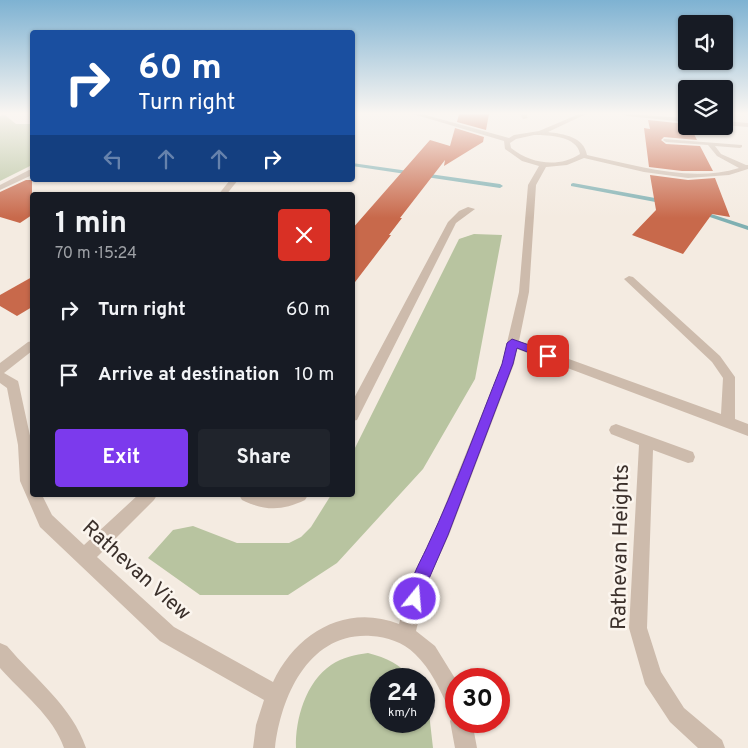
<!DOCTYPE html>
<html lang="en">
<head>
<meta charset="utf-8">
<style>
  :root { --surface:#171b24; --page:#20242c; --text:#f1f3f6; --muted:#9ea1a6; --accent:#7c3aed }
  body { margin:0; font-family:Overpass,sans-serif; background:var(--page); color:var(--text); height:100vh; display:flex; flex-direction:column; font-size:19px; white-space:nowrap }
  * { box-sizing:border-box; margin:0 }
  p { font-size:16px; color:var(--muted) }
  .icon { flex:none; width:28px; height:28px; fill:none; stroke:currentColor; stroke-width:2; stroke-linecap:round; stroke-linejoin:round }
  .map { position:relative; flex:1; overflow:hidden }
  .side { position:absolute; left:30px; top:192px; width:325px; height:305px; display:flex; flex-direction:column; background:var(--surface); border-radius:5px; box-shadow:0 1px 4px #0004 }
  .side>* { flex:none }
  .hud { position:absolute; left:30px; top:30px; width:325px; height:152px; border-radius:5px; box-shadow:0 1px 4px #0004; background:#1a4fa0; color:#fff; overflow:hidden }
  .tools { position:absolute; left:678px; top:15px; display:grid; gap:10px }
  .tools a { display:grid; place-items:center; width:55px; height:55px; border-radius:5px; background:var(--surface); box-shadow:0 1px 4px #0004; font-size:25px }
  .speed { position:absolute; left:370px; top:668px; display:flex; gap:10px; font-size:25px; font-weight:700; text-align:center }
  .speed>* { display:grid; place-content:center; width:65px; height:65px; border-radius:50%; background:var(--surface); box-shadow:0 1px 4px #0004; line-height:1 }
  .speed small { font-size:12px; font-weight:400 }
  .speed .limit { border:8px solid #d22; background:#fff; color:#111 }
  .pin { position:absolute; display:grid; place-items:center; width:42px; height:42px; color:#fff; margin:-21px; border-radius:10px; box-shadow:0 2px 8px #0006 }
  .me { position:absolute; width:55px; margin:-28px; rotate:17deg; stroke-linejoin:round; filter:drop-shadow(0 0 4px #0008) }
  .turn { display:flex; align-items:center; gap:18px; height:105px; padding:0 25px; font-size:22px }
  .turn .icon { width:65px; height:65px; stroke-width:2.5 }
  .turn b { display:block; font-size:35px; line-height:42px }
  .lanes { display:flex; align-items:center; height:48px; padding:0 25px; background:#0003; justify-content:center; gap:25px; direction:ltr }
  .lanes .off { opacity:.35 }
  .round { display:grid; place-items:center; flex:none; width:52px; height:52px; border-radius:5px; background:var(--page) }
  .summary { display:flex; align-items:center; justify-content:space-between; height:85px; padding:0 25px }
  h1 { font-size:30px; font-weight:700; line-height:38px }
  .action { display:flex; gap:10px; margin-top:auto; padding:10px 25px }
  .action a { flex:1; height:58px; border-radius:5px; background:var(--accent); color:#fff; font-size:20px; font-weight:700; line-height:58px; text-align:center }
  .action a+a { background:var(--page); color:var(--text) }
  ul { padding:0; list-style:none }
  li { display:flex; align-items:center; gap:15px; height:65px; padding:0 25px }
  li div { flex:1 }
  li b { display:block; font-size:19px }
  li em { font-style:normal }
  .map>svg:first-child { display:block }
</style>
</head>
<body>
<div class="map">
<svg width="748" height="748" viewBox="0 0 748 748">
  <rect width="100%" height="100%" fill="#f4ebe1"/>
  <g fill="#b8c4a0">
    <path d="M5,115L16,124H32V165L0,181V116Z"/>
    <path d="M474,234L502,235L475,379L423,469L337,563L288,595H200L148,558L173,530L193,526L237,543H289L301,537L311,527L331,495H352L353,452L459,239Z"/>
    <path d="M368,653C387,658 400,664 412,679H381V721H424V699L429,713L433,748H296C295,719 306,682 331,665C343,657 355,655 368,653Z"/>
  </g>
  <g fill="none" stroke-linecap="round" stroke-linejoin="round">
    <g fill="#7fb0b2" fill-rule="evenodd">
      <path d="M352,163L500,184L503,186L500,188L352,166Z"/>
      <path d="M573,183L666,200L669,202L666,204L571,186V184Z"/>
      <path d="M698,211H702L748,226V230L698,213Z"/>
    </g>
  </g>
  <g fill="#c8694b">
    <path d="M459,114H489L486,130L457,122Z"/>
    <path d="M648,120L686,124V126H690L697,140L664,137L661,140L666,144L700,146L713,171H682L649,167L644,128L650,129Z"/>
    <path d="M455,128L484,137L483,142L444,166L445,160L400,218H402L389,235H391L352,286V229L430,140L450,146Z"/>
    <path d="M650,175L688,180L715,178L730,217L712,214L683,254L632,235L656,210Z"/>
    <path d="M26,180H32V215L20,223L0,217V192Z"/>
    <path d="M32,277V307L17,316L0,306V295Z"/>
  </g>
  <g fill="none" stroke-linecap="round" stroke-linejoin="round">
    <g fill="#cdbbac" fill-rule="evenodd">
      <path d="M413,114H422L509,138L514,135L539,131L579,114H586L548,132C564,134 584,137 587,155C635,165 690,183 739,168L717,156L708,145L666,142L663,140L664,139L742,145V147L740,148L715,146L721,154L746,165H748V169L729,175L688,178L644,172L584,158L567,165L546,167L536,185L529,292L519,341L721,414L723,378L712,362L624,279L629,276L633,277L720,356L735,377V419L748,424V436L517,349L514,364L449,535L428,581L416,631L435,646L456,680V712L449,709C440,690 431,669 415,654C403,642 387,637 371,636C309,632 281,696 275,748H253L256,725L264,700L160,641L40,527L20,481L18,445L7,388L0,383V363L28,342L32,341V351L4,373L18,381L19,385L32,445V495H42L52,515L84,545L138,495H157L154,500L97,557L174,627L273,682C296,633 346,603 399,624L411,580L435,530L502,364L519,292L528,185L539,166L522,161L505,149L504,141ZM534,135C549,135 577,136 580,154C559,168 531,164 511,148L510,143L516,139Z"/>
      <path d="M520,114H526L528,118L523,119Z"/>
      <path d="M624,114L686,118V122L627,116Z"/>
      <path d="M724,121L748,123V127L724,125Z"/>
      <path d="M29,170H32V175L0,190V185Z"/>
      <path d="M230,180H238L226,195H218Z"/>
      <path d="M468,207L475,209L456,223L357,420L352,421V402L448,222L459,211Z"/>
      <path d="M616,424L693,452L695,457L693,462L688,463L653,450L647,628L661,672L684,708L722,740L725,748H698L670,722L645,684L629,628L639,445L611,434L609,430L611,426Z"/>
      <path d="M239,495H308L305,500C282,511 265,511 242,500Z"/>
      <path d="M0,643L7,646C35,679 72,706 86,748H64C54,717 21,692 0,668Z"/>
      <path d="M456,712V721H472L477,748H455L450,721L454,714Z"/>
    </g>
  </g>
  <linearGradient id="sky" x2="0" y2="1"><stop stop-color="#7eb2d2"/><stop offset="0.52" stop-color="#faf6f2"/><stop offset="1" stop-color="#faf6f2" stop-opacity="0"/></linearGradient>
  <rect width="748" height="218" fill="url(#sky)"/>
  <path fill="#7c3aed" stroke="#51269a" d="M512,339L552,353L554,356L548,360L517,348L513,364L448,535L428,581L421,605L415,607L409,605C403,590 422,559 428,545C456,486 478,424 502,364L507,343Z"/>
  <g text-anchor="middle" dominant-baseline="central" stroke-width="5" stroke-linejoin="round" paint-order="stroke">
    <g font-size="21" fill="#3b302b" stroke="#fbf5ee">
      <text transform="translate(621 547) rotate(-89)">Rathevan Heights</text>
      <text transform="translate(136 571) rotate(42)">Rathevan View</text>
    </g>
  </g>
</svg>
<div class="tools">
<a><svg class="icon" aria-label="sound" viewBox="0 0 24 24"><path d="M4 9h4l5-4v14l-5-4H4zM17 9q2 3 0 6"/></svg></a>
<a><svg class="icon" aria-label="layers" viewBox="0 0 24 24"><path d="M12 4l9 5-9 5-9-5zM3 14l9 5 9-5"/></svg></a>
</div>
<div class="speed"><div>24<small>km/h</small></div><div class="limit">30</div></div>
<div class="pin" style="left:548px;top:356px;background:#d93025"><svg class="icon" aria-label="arrive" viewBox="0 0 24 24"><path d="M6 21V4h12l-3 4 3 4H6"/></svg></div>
<svg class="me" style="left:415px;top:599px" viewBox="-20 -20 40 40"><circle r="17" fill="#7c3aed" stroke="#fff" stroke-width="3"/><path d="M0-11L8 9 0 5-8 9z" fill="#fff"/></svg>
<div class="hud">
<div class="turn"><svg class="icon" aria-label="right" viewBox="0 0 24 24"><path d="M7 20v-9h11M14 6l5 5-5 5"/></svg><div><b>60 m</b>Turn right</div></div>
<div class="lanes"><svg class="icon off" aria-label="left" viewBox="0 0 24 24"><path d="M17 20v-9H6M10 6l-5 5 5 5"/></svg><svg class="icon off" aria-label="ahead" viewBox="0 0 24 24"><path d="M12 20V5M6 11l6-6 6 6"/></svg><svg class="icon off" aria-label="ahead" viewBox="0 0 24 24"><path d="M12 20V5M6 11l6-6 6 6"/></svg><svg class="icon" aria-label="right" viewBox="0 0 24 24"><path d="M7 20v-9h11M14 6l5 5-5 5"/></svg></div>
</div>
<section class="side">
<div class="summary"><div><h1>1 min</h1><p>70 m · 15:24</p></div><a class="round" style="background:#d93025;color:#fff"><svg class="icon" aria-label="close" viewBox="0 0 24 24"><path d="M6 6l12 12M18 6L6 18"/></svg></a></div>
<ul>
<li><svg class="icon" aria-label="right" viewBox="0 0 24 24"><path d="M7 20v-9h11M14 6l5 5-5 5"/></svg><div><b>Turn right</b></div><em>60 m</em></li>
<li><svg class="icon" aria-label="arrive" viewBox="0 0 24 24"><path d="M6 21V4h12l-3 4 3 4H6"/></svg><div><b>Arrive at destination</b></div><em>10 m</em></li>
</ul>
<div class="action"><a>Exit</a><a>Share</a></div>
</section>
</div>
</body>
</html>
